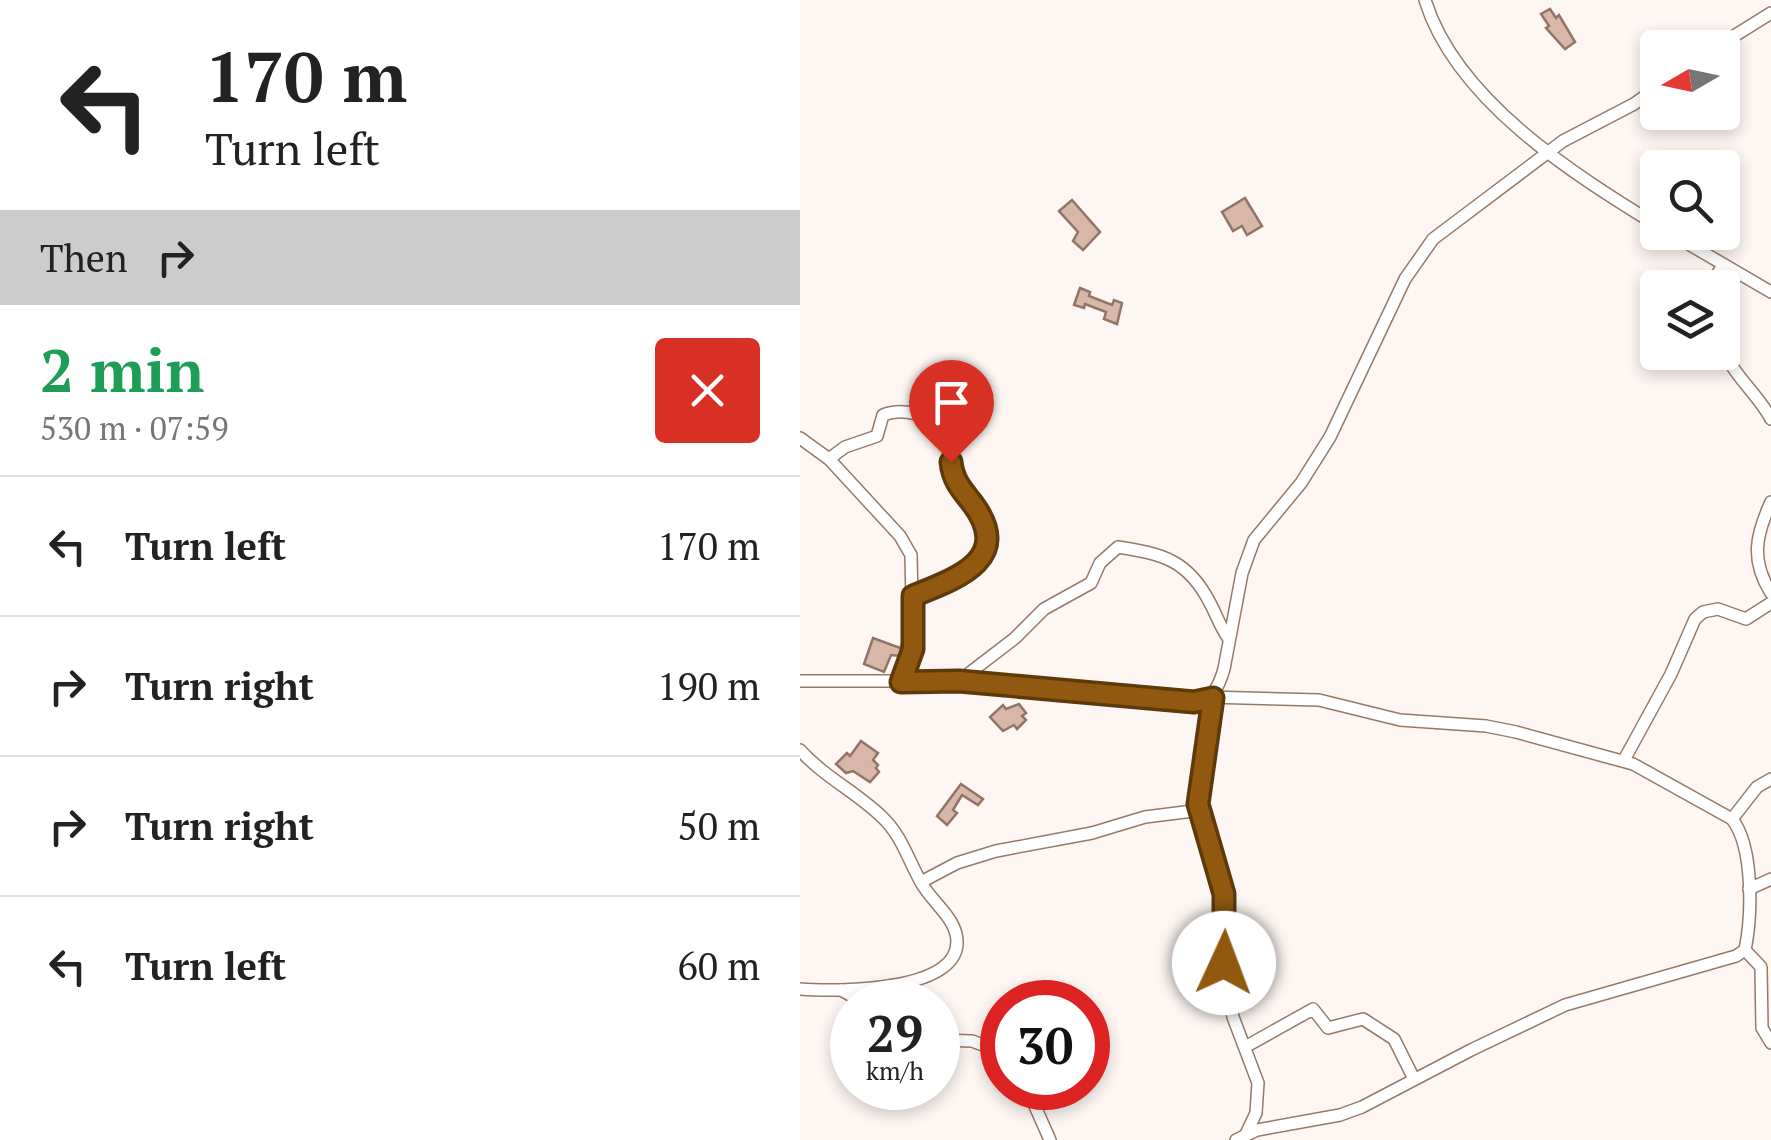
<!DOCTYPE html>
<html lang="en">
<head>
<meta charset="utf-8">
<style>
  :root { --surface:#fff; --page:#f6f6f6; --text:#222; --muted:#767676; --line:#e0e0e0 }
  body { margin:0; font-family:"PT Serif",serif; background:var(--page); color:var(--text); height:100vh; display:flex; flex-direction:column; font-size:38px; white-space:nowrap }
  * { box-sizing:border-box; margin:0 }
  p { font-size:32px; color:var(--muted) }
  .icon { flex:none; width:55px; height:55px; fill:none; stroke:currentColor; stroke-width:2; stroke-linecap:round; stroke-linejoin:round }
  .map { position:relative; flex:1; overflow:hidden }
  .side { display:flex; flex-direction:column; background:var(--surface); width:800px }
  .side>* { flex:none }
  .top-card { background:#fff; color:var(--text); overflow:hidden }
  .needle { width:65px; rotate:261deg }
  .controls { position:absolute; left:840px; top:30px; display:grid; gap:20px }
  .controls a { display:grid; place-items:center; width:100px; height:100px; border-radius:10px; background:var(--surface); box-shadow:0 5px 15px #0003; font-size:50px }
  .speed { position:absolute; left:30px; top:980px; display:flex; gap:20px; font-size:50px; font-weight:700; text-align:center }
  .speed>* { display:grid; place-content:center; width:130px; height:130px; border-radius:50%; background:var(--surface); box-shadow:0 5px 15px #0003; line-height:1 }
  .speed small { font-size:25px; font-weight:400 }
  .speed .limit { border:15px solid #d22; background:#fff; color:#111 }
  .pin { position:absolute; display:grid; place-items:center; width:85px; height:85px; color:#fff; margin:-102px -42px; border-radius:50% 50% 50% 0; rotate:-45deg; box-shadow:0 0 10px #0007 }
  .pin .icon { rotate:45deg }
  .me { position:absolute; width:110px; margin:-55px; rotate:2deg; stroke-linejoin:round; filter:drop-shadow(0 0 8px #0008) }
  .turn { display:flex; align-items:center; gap:35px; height:210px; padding:0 40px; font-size:45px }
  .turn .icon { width:130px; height:130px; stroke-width:2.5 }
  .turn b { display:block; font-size:70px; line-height:85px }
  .then { display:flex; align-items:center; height:95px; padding:0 40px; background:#0003; gap:20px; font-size:38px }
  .round { display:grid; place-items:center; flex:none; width:105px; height:105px; border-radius:10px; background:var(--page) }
  .headline { display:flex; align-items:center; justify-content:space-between; height:170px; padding:0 40px }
  h1 { font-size:60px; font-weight:600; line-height:75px; color:#1e9e55 }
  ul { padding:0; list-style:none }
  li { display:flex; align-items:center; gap:30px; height:140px; padding:0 40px; border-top:2px solid var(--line) }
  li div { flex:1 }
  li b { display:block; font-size:38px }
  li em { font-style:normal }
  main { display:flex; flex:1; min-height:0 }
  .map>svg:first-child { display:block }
</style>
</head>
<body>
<main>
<section class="side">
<div class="top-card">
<div class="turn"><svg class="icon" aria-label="left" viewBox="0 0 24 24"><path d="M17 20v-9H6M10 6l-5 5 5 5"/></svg><div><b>170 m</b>Turn left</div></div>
<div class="then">Then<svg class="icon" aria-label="right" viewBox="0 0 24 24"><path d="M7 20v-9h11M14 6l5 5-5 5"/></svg></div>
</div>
<div class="headline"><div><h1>2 min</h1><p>530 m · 07:59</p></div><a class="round" style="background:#d93025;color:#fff"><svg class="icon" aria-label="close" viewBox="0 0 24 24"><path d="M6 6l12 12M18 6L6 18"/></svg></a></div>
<ul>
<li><svg class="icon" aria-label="left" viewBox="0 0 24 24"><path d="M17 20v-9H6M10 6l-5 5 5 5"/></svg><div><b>Turn left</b></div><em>170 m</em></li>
<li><svg class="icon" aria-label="right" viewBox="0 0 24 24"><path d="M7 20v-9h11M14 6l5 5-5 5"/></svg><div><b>Turn right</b></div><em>190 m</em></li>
<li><svg class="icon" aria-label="right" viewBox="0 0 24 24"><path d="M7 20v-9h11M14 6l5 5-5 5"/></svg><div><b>Turn right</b></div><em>50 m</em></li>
<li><svg class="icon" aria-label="left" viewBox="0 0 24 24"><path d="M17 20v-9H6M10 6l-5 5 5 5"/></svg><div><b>Turn left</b></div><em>60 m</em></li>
</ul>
</section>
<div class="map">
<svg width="971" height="1140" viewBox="0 0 971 1140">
  <rect width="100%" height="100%" fill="#fdf6f2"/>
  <g fill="#d8b7a9" stroke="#927466" stroke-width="2.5">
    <path d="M750,9L756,18L759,15L775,42L765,49L746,28L749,26L741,14Z"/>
    <path d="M445,198L462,226L447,235L442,226L433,231L422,212Z"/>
    <path d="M272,200L300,232L283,250L273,241L278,232L259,211Z"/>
    <path d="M280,288L290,292L289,296L312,305L314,300L322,303L317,324L304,319L306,312L285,304L284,308L274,305Z"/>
    <path d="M73,638L100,648L103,642L100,656L91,655L84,672L64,664Z"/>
    <path d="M219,704L226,713L222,716L226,720L217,729L214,725L203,731L190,717L203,705L206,709Z"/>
    <path d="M61,741L78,753L73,760L78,765L76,768L79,772L70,782L53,771L46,773L36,764L47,753L50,756Z"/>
    <path d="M161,784L183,799L178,805L162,795L153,810L157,813L147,825L137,816Z"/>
  </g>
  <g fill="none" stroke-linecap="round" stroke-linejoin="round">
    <g stroke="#957a68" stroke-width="14">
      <g id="street">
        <path d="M625,0C656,100 773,174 858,226"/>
        <path d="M915,48L971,13"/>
        <path d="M868,232L971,292"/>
        <path d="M909,288L923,265"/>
        <path d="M922,343C929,373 957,392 971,419"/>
        <path d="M0,438L29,459L100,536L111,555L113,649L101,682"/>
        <path d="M29,459L45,447L77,436L83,415C103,407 128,415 144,428C151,445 147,466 155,482C164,498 179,510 186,528C201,564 138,586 113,595"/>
        <path d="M971,502C956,535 950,560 971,593"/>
        <path d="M0,681H159L394,702C413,700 419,686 424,669L442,573L454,540L501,483L530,437L605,279L633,239L763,141L834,104L858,87"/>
        <path d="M159,681L215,638L244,609L291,583L300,563L318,547C363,554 388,560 410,603C417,616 420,627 429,639"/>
        <path d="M409,697L519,700L600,720L686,726L716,732L833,764L932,819C954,847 952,916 945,950L936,956L765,1005L671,1050L562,1107L540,1115L457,1130L436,1140"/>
        <path d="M0,750C24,777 58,793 83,818C102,836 109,862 122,884C131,900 152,916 156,934C170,993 34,992 0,989"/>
        <path d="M824,760L871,674L895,619L903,612L918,609L946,619L971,603"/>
        <path d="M398,804L424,894L423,963L433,1017L458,1083L456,1113L446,1134"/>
        <path d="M932,819L957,787L971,779"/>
        <path d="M121,882L157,863L196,851L292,833L345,817L393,811L399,799L413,697"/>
        <path d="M949,889L971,879"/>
        <path d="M945,950L961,967L962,1028L971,1043"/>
        <path d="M41,990L63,1002"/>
        <path d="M138,1040L172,1041L202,1052"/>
        <path d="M445,1047L513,1009L528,1028L563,1019L594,1039L614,1079"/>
        <path d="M227,1088L250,1140"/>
      </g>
    </g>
    <use href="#street" stroke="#fff" stroke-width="11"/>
  </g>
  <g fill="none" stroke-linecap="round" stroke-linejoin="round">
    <g stroke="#5e3a0a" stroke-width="25">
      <path id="route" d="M151,462C153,481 162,490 173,504C213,559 158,578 113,596V649L101,682L159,681L394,702L413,698L398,804L424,894V963"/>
    </g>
    <use href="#route" stroke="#90590f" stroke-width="18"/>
  </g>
</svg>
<div class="controls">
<a><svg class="needle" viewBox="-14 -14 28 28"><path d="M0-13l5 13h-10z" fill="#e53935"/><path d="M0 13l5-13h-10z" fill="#767676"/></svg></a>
<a><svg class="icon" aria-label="search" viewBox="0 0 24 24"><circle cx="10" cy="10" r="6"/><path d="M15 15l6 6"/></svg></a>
<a><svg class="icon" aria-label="layers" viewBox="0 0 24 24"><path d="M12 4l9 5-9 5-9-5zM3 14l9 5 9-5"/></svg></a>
</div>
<div class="speed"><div>29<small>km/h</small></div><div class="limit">30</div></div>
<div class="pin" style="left:151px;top:462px;background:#d93025"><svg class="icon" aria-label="arrive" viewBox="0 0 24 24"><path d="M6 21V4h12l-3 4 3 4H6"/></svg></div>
<svg class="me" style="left:424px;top:963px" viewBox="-20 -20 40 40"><circle r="19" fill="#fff"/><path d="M0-13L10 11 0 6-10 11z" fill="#90590f"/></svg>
</div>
</main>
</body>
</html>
